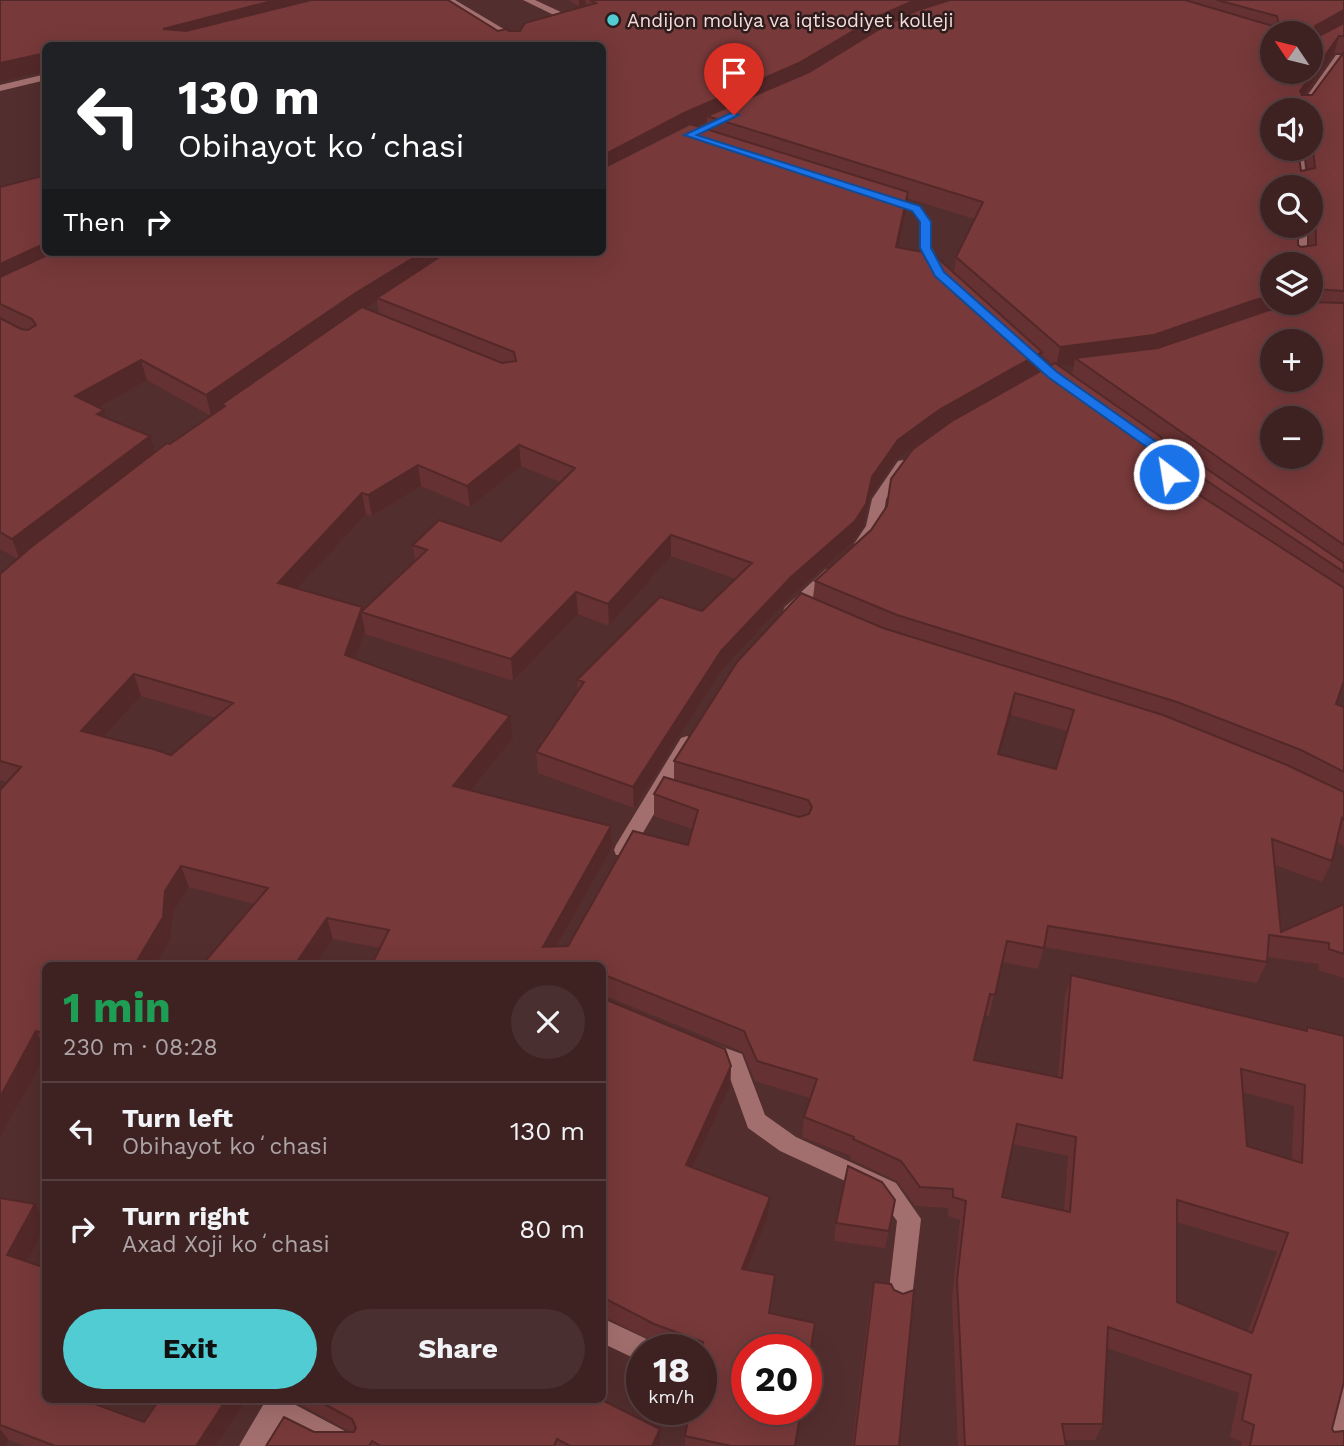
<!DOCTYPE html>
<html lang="en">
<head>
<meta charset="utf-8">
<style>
  :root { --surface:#3e2222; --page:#492f2f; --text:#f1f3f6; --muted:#ada4a5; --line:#573f40; --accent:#51ccd3 }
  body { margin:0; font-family:"Work Sans",sans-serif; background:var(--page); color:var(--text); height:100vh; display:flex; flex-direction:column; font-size:26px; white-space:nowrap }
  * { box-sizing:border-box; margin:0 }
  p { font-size:23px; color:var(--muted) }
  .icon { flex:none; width:38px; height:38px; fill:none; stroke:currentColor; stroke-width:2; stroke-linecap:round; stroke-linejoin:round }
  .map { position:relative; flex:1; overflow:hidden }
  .details { position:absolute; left:42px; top:962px; width:564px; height:441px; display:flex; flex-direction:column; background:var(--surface); border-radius:10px; box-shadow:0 7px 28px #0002,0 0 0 2px var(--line) }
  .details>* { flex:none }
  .guide { position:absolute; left:42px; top:42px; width:564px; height:214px; border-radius:10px; box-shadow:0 7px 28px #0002,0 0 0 2px var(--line); background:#202124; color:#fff; overflow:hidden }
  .needle { width:46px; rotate:305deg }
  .buttons { position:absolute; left:1260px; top:21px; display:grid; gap:14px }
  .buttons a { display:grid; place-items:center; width:63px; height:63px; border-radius:50%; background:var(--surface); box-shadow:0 7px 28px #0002,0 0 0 2px var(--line); font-size:35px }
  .speed { position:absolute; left:626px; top:1334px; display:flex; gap:14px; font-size:35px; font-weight:700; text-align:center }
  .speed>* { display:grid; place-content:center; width:91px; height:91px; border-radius:50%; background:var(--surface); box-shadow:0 7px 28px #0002,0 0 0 2px var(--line); line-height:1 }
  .speed small { font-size:18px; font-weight:400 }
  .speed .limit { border:10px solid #d22; background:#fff; color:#111 }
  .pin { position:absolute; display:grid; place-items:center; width:60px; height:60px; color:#fff; margin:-72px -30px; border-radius:50% 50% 50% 0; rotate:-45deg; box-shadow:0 0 7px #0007 }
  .pin .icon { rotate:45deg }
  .me { position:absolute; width:77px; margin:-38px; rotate:329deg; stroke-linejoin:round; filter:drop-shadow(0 0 5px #0008) }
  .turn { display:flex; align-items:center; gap:24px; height:147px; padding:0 21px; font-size:32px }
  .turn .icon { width:91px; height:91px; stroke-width:2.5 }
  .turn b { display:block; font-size:49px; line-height:60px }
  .then { display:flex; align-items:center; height:66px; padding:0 21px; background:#0003; gap:14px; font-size:26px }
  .round { display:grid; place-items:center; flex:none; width:74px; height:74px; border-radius:37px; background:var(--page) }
  .overview { display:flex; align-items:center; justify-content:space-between; height:119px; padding:0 21px }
  h1 { font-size:42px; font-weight:700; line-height:52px; color:#1e9e55 }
  .primary-button { display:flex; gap:14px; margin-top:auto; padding:14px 21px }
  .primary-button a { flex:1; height:80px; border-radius:42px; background:var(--accent); color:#111; font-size:28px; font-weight:700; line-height:80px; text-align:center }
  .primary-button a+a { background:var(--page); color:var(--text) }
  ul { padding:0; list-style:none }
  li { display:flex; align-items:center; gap:21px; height:98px; padding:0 21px; border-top:2px solid var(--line) }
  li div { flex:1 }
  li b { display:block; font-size:26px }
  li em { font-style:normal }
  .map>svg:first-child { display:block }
</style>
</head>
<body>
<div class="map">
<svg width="1344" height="1446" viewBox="0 0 1344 1446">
  <rect width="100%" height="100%" fill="#532e2e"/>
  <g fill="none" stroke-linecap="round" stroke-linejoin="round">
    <g fill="#a26f6e" fill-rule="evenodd">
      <path d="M443,0H455L524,41L521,46H510L513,42Z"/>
      <path d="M523,0H535L563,13L608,0H623L562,19Z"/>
      <path d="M1336,55H1344V58L1307,110H1297Z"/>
      <path d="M46,74V80L0,91V85Z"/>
      <path d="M1293,149H1303L1307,187H1295Z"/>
      <path d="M883,195L920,206L932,222V248L945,273L943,276H935L920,248V222L912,210L879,200L877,198Z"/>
      <rect x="1295" y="226" width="12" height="38"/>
      <path d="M1148,438L1204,476V482H1194L1143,445L1141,442Z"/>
      <path d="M903,460L910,464L886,499L882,526L867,547H857L854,544L866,526L872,499L898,461Z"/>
      <path d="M832,568L838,569L840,573L838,577L797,615H785L783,611L785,607L826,569Z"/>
      <path d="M687,736L696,742L630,855H616L614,850L616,845L681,738Z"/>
      <path d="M709,1042L742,1054L765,1115L796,1137L896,1183L921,1219L912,1298L909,1306L900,1310L891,1306L888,1298L897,1221L880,1197L780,1151L748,1128L726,1067L701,1057L698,1051L701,1045Z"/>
      <path d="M602,1318L651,1341L654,1349H642V1362L602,1343Z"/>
      <path d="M1344,1385V1446H1321L1335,1389Z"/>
      <path d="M266,1400H294L292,1403L356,1437L360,1446H321L280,1424L267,1446H239Z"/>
    </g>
  </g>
  <g fill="#663132" fill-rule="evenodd">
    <path d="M0,0L509,31H520L586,6V4L579,6L568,0H1344V681L1336,704L1344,707V847L1337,842L1332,861L1322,882L1275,865L1281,932L1344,905V978L1318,970L1319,964L1267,957V962L1257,983L1044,947L1038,969L1002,962L989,1016L985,1015L974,1060L1058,1077L1065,995L1071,975L1305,1030L1307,1027L1332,1429L1344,1446H1241L1242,1442L1230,1437L1239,1393L1107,1348L1103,1424L1095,1440H1065L1066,1446H958L952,1299L960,1220L948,1216V1208L915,1206L897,1181L850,1159L851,1156L802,1137L804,1117L810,1098L755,1081L743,1052L603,995H602V966L380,948L333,939L254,904L189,887L173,912L171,938L155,966H46V1054L0,1138L7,782L0,780V574L18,559L0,549V187L46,252H602V46H46ZM1334,53H1343L1312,95H1305ZM1272,110H1311V149H1305L1308,170L1301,171ZM707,121L706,129L696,125ZM1272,187H1311V226H1309V246L1301,247L1298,245ZM907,198L974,219L956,257L954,273L898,247L906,211ZM1272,264H1311V303L1293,305ZM377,301L379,314L366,309ZM1042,355L1052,364L1039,372ZM1074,365L1072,375L1061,367L1063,366ZM147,380L211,416L170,444L154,453L106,418L98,407ZM944,426L871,530L815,581L813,598L674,761V780L654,794V816L692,829L688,845L568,946L557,947L612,847L611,826L470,790L513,738L355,659L365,631V634L513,681L578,614L609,626L671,556L736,579L702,611L577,680L578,692L536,752L538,773L634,808L720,672L789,598L853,542L864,525L870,497L896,460L936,431ZM1163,444L1184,459L1179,475L1181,483L1173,478ZM521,466L560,482L501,541L413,545L415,561L363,611L297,588L366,514L372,516L421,486L470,507ZM141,696L216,718L171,755L104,737ZM1011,715L1067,731L1056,769L999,754ZM1242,1092L1294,1106L1292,1160L1247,1146ZM1013,1144L1068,1156L1064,1211L1002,1197ZM1177,1222L1277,1252L1248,1331L1177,1302Z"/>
    <path d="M602,998L731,1066L730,1086L693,1167L770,1197L768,1216L747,1270L775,1275L770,1313L795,1446H685V1436L702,1349H674L654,1342L603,1316L602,1317Z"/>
    <path d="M0,1198L35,1204L46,1221V1225L26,1262L46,1400L144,1422L246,1400L216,1446H24L9,1440L5,1446H0Z"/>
    <path d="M895,1200L885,1248L834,1241L836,1223Z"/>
    <path d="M874,1282L899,1446H852L870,1300Z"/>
    <path d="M295,1400H602L660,1429V1446H266L314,1432H351L296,1402Z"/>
  </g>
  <g fill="#532829">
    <path d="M276,0H343L171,46L163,29Z"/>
    <path d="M579,0H585L586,4L579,6Z"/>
    <path d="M915,0H967L798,81L707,116V121L684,131L602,175V156L684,113L877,17Z"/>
    <path d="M1344,10V25L1311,42L1315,26Z"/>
    <path d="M1339,36L1334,53L1295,108L1300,91Z"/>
    <path d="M96,41L97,46H76Z"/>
    <path d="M46,53V71L0,82V63Z"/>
    <path d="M908,192L906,211L894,267L896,247Z"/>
    <path d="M1311,205H1315L1311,218Z"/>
    <path d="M46,243V252H74L0,287V264Z"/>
    <path d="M423,252H456L377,298V301L222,404L223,408L211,416L206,395L354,294Z"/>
    <path d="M1272,296V303H1294L1291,311L1149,355L1075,358L1074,365L1056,367L1060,347Z"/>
    <path d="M1042,352L1039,373L936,431L896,460L870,497L864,525L853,542L789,598L720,672L634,808L633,787L721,651L872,477L898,440L939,410Z"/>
    <path d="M141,360L147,380L81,417L75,396Z"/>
    <path d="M104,410L110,431L97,414Z"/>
    <path d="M150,436L156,457L20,560L12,539Z"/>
    <path d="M519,445L521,466L470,507L467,486Z"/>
    <path d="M418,465L421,486L372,516L368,495Z"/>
    <path d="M362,493L366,514L283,604L278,583Z"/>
    <path d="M671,535V556L609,626L608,604Z"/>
    <path d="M576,592L578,614L513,681L511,659Z"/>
    <path d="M362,607L363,613L361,612L365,631L349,676L345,655Z"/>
    <path d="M134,674L141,696L89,753L81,731Z"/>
    <path d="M1015,693L1011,715L993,775L998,754Z"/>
    <path d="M510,716L513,738L456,808L453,786Z"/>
    <path d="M611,826L612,847L546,966L543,947Z"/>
    <path d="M181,866L189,887L173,912L171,938L155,966H134L165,891Z"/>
    <path d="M327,918L333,939L314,966H294Z"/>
    <path d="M36,1031L46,1050V1054L0,1138V1097Z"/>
    <path d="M731,1066L730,1086L685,1184L686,1165Z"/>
    <path d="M770,1197L768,1216L740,1287L742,1269Z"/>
    <path d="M35,1204L46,1221V1225L20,1274L7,1255Z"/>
    <path d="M226,1400H246L216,1446H196Z"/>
    <path d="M0,1429L9,1440L5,1446H0Z"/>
    <path d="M660,1429V1446H652Z"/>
  </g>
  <g fill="#77393a" stroke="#532829" stroke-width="2" fill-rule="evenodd">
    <path d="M0,0H276L163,29L186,31L311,0H448L498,31L506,29L509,31H520L525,23L596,3L590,0H915L877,17L799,63L684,113L602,156V46H101L96,41L76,46H46V53L0,63Z"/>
    <path d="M950,0H1185L1276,27L1279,25L1277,16L1217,0H1344V10L1315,26L1314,36L1317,37L1344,23V36H1339L1300,91L1302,95H1312L1344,52V291L1315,289L1314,281H1311V264H1272V296L1255,300L1154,335L1060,347L956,257L983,202L707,116L809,72L886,25L918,10ZM1272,33H1311V72H1272ZM1272,110H1311V132L1315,168L1301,171L1298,149H1272ZM1272,187H1311V205H1315L1316,245L1301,247L1298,245V226H1272Z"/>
    <path d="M690,124L908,192L896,247L933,254L1042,352L939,410L898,440L872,477L866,504L855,521L791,577L721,651L633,787L536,752L584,682L577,680L660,597L702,611L752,563L671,535L608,604L576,592L511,659L361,612L427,550L413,545L439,520L501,541L575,468L519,445L467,486L418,465L368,495L362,493L278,583L362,607L345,655L510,716L453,786L611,826L543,947L568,946L633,831L688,845L698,810L654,794L664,777L799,817L809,814L812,807L808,800L674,761L737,662L801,593L883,628L1163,715L1287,765L1344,792V820L1342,818L1332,861L1272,839L1281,932L1342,905H1344V954L1329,949V943L1269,935L1267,962L1048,926L1044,948L1007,941L995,995L990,994L974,1060L1062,1078L1071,975L1307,1031V1027L1344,1036V1382L1332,1429L1334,1432L1344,1431V1446H1250L1254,1425L1242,1420L1251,1375L1108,1327L1103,1424H1062L1066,1446H965L957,1280L966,1201L953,1197V1189L920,1187L901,1161L853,1139L854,1137L804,1117L817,1079L757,1061L744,1031L602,974V966H371L389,930L327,918L294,966H201L268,888L181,866L165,891L163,917L134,966H46V1034L36,1031L0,1097V790L21,767L0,761V574L30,548L167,443L170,444L225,406L222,404L362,307L502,363L516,361L514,352L377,298L447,252H602V166H607ZM134,674L233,703L171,755L153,749L81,731ZM1015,693L1074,710L1056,769L998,754ZM1241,1069L1305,1085L1302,1163L1247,1146ZM1017,1124L1076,1137L1070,1212L1002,1197ZM1177,1200L1288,1233L1252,1333L1177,1302Z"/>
    <path d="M46,175V243L0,264V187Z"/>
    <path d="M54,252H423L354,294L206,395L141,360L75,396L104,410L97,414L150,436L12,539L0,532V318L21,329L28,330L36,325L32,319L0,304V277Z"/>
    <path d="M1311,302L1344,303V545L1075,358L1158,348L1266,311ZM1272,341H1311V380H1272ZM1272,418H1311V457H1272Z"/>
    <path d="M1055,363L1161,437L1173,478L1344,588V681L1336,704L1344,707V772L1301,750L1177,702L897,615L815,581L871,530L887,506L891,479L913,449L952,421Z"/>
    <path d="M1185,454L1344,563V572L1189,469Z"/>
    <path d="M602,998L725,1049L731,1066L686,1165L770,1197L742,1269L775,1275L769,1313L815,1323L807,1372V1349H747V1409H801L795,1446H731L685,1436L690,1409H702V1350L703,1342L654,1324L602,1297V1253L607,1243L602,1240Z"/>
    <path d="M848,1166L882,1182L895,1200L889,1231L836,1223Z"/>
    <path d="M0,1198L35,1204L7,1255L46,1268V1400H84L144,1422L159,1400H226L196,1446H55L0,1425Z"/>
    <path d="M874,1282L891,1284L894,1290L903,1294L914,1290L899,1446H854Z"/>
    <path d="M317,1400H602L660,1429L652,1446H570L557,1439L554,1446H381L372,1441L369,1446H266L284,1417L314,1432H354L356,1428L352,1419Z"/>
  </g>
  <path fill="#1a73e8" stroke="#114b97" stroke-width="2" d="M731,113L739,115L697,135L920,206L931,222V248L944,272L1057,372L1168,450L1176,474L1174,476H1164L1158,455L1048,377L935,276L920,248V222L912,211L684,135Z"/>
  <circle fill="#51ccd3" stroke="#2d1c1c" stroke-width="2.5" cx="613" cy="20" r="7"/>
  <g text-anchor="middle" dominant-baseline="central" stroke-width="5" stroke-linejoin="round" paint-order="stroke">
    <g font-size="19" fill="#f6dddc" stroke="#2d1c1c" text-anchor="start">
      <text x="627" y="20">Andijon moliya va iqtisodiyet kolleji</text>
    </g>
  </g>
</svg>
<div class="buttons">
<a><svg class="needle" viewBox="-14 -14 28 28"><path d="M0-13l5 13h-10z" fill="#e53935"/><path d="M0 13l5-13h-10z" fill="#ada4a5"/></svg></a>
<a><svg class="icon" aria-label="sound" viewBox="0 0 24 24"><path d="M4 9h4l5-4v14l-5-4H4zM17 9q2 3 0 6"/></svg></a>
<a><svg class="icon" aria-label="search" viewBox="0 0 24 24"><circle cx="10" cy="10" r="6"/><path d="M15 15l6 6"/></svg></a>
<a><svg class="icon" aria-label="layers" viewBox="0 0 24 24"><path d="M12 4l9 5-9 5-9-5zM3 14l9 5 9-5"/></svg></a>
<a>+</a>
<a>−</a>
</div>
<div class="speed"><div>18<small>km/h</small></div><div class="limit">20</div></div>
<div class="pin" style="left:734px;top:115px;background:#d93025"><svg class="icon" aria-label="arrive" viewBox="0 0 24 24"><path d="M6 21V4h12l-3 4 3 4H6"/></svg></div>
<svg class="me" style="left:1169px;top:474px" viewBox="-20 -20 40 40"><circle r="17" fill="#1a73e8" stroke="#fff" stroke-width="3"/><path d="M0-11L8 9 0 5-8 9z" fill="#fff"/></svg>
<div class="guide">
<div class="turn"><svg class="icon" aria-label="left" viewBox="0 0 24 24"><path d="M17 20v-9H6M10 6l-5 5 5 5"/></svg><div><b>130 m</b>Obihayot koʻchasi</div></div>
<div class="then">Then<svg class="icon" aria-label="right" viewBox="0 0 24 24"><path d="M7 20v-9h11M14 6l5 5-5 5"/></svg></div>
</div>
<section class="details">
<div class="overview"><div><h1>1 min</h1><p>230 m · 08:28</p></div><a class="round"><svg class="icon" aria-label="close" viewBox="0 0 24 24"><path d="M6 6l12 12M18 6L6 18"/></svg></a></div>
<ul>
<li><svg class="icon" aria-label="left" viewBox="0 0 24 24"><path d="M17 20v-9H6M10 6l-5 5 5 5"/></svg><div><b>Turn left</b><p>Obihayot koʻchasi</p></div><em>130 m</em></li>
<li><svg class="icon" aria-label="right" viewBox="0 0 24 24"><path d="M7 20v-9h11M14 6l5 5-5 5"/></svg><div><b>Turn right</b><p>Axad Xoji koʻchasi</p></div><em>80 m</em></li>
</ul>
<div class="primary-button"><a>Exit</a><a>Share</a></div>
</section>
</div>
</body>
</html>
